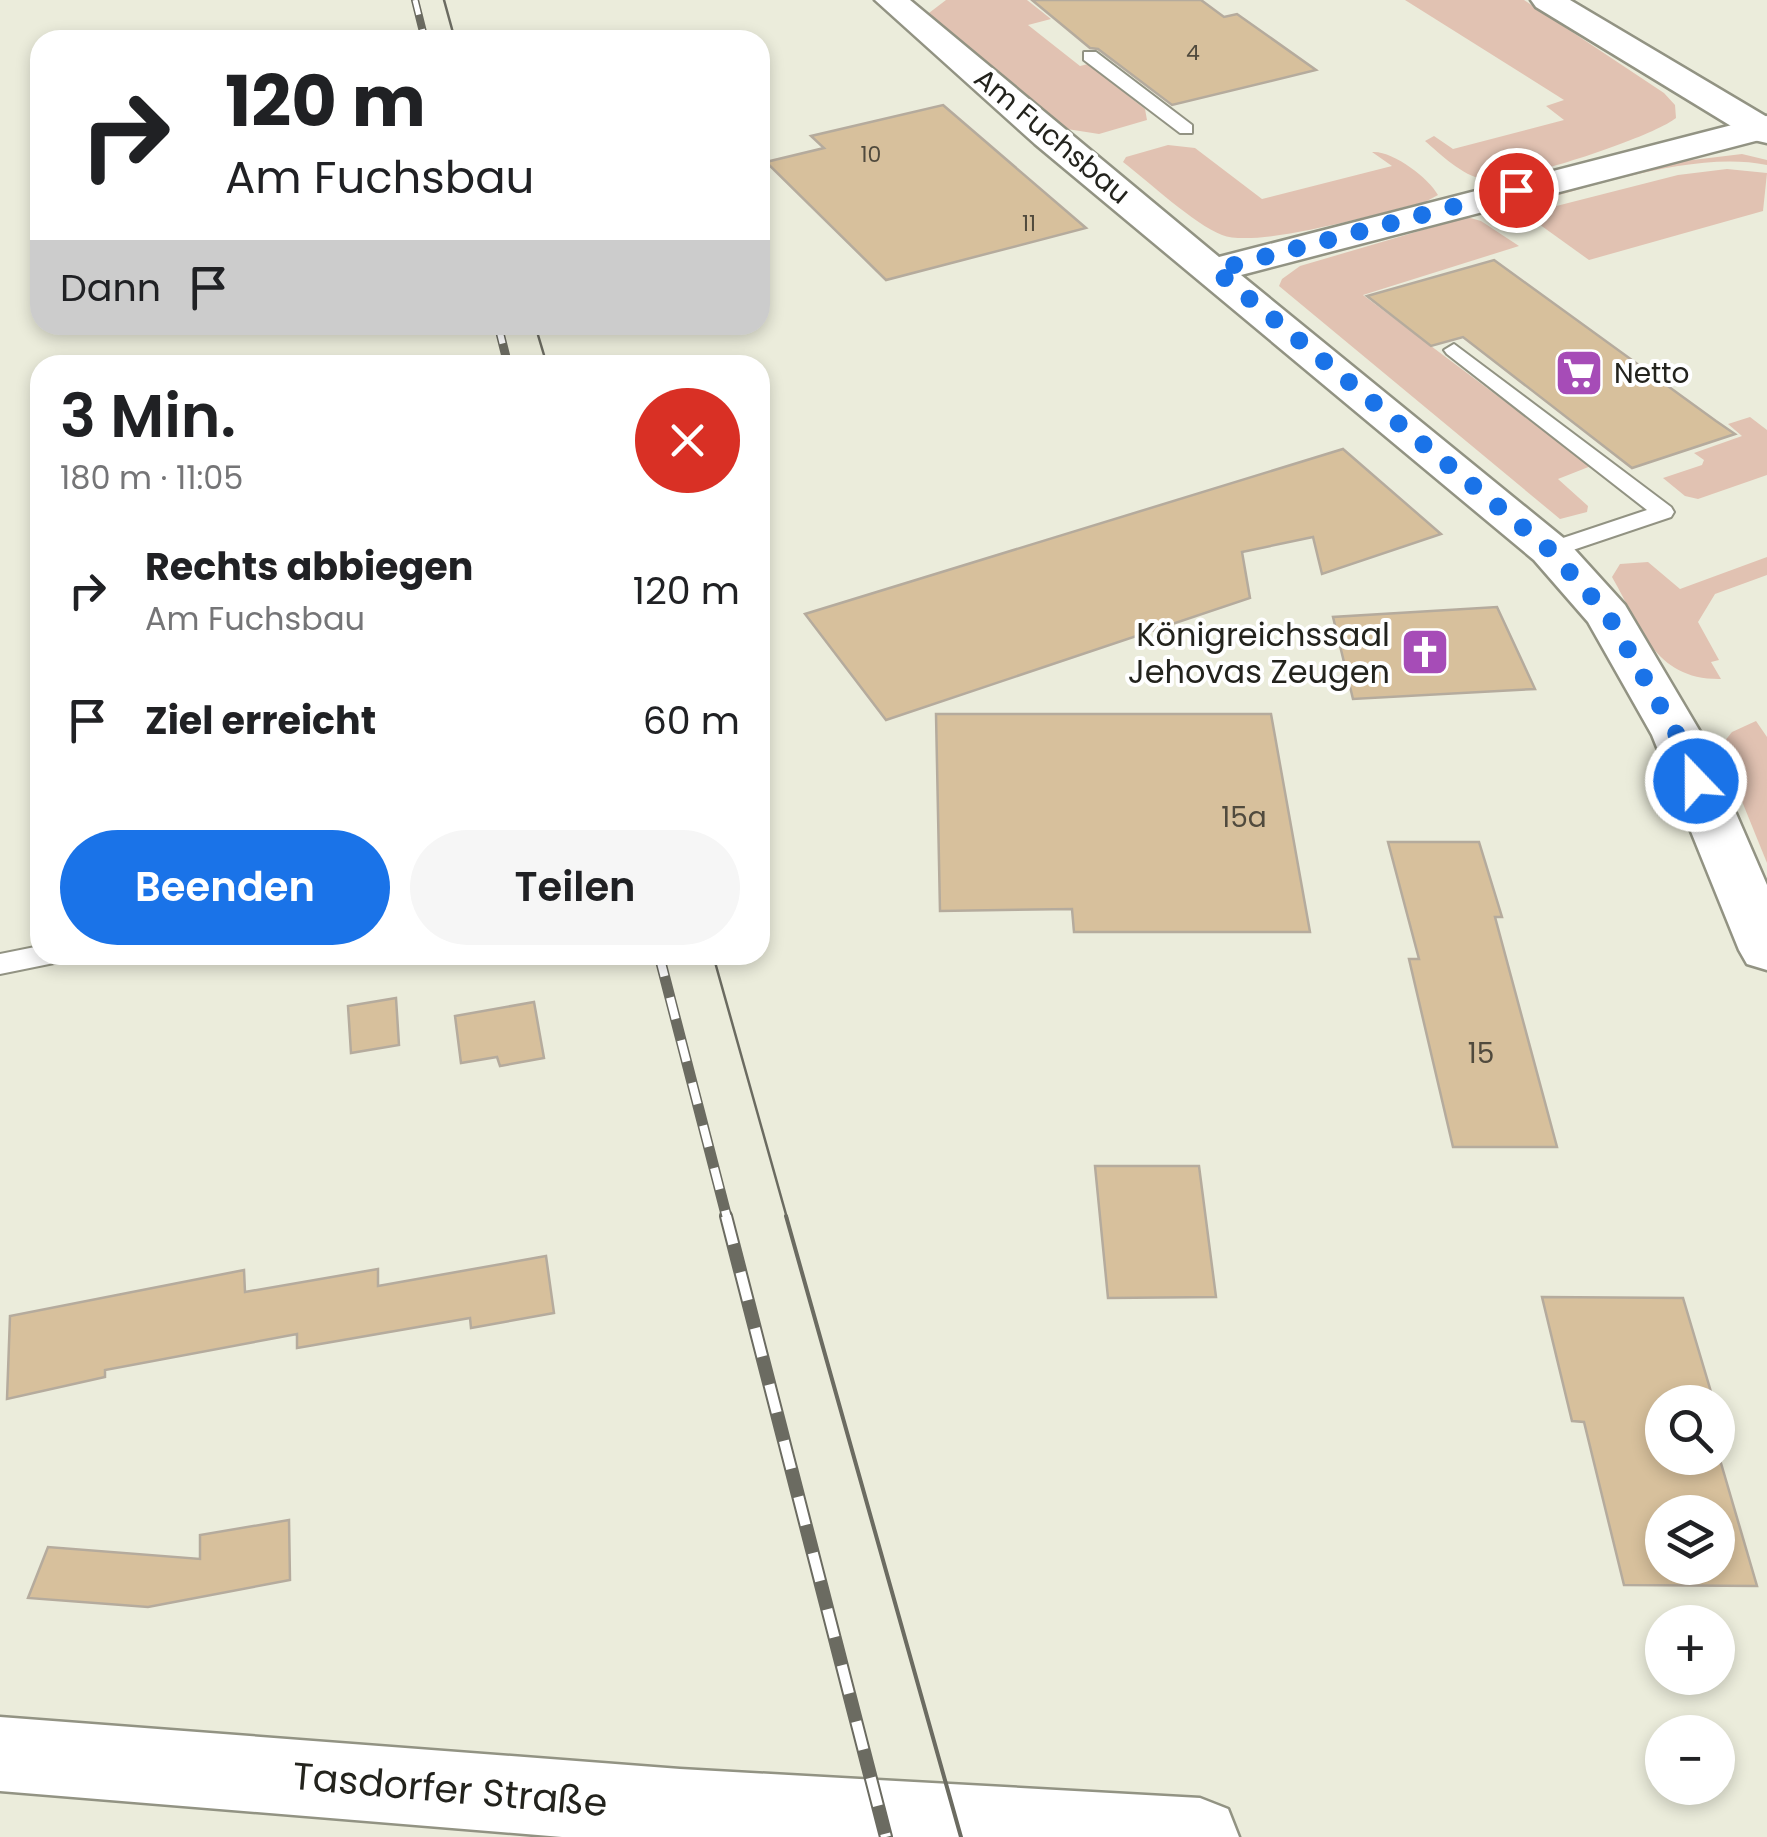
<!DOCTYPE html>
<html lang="de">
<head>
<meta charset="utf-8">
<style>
  :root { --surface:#fff; --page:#f6f6f6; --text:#202124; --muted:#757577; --accent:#1a73e8 }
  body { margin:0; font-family:Poppins,sans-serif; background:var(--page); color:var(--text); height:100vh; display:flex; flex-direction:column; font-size:38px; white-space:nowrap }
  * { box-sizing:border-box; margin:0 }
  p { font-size:32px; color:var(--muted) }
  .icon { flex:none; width:55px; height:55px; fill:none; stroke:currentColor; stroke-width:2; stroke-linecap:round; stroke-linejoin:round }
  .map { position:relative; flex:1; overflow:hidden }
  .sheet { position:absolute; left:30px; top:355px; width:740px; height:610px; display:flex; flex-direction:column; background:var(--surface); border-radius:30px; box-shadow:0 5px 15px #0003 }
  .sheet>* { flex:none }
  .hud { position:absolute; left:30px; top:30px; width:740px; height:305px; border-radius:30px; box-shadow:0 5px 15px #0003; background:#fff; color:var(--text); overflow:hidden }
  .controls { position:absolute; left:1645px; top:1385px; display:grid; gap:20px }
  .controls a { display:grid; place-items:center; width:90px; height:90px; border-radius:50%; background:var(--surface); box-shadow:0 5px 15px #0003; font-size:50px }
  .pin { position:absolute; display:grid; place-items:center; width:85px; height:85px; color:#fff; margin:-42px; border:5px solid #fff; border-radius:50%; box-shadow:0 2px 10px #0007 }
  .me { position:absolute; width:110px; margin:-55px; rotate:338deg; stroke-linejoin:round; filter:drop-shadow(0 0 8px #0008) }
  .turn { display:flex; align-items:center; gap:35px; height:210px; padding:0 30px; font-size:45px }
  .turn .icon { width:130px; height:130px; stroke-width:2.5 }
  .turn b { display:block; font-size:70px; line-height:85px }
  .then { display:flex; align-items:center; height:95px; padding:0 30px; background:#0003; gap:20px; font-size:38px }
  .round { display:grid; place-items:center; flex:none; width:105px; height:105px; border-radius:52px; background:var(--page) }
  .headline { display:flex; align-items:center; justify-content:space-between; height:170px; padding:0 30px }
  h1 { font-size:60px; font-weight:600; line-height:75px }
  .primary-button { display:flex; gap:20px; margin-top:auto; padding:20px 30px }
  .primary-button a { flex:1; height:115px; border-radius:60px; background:var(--accent); color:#fff; font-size:40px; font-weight:600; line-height:115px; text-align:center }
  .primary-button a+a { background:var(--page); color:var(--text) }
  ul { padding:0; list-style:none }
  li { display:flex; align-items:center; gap:30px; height:130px; padding:0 30px }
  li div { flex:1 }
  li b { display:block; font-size:38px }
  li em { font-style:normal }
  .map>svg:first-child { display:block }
</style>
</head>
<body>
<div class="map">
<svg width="1767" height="1837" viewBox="0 0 1767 1837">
  <rect width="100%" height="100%" fill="#ebecdb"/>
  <g fill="#e1c2b2">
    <path d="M946,0H1027L1051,19L1028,25L1080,66L1088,64L1145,109L1147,120L1099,134L1067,129L932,18L929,13Z"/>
    <path d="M1405,0H1524L1664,93L1675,105L1676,118C1653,137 1512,184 1483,179C1463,176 1440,154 1425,141L1434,136L1453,149L1564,120L1546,106L1564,100Z"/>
    <path d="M1168,145L1195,148L1262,199L1392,166L1372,152C1392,150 1429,178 1438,195L1425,202C1382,212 1258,249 1222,235C1194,224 1149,182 1123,162L1126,157Z"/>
    <path d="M1742,154L1767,160V165C1692,150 1592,188 1518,206L1524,199L1676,162Z"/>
    <path d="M1727,169L1767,173L1763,211L1589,260L1525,214L1678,175Z"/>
    <path d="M1467,217L1481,221L1519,246L1363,295L1591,466L1558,479L1588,506L1587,512L1560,519L1279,286L1282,279L1300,266Z"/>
    <path d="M1750,417L1767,430V475L1698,499L1685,496L1663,478L1702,465L1704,460L1694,453L1742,436L1728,424Z"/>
    <path d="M1767,557V575L1715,594L1698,622L1719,660L1711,662L1721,679C1654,680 1641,627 1612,577L1620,564L1648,562L1680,589Z"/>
    <path d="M1756,721L1767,737V863L1720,747L1732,732Z"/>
  </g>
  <g fill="#d7c09c" stroke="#b5ab9d" stroke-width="2.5" fill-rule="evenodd">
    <path d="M1032,0H1201L1224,17L1237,14L1316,70L1172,105L1098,49L1090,48Z"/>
    <path d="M943,105L1086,228L886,280L766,162L824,148L811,136Z"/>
    <path d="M1494,260L1716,421L1735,434L1632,468L1463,337L1431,346L1367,296Z"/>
    <path d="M1343,449L1441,534L1322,574L1313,537L1242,552L1250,598L886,720L805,614Z"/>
    <path d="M1497,607L1535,689L1353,699L1333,617Z"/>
    <path d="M936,714H1271L1310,932H1074L1072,909L940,911Z"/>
    <path d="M1388,842H1479L1502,917H1495L1557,1147H1453L1409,959H1419Z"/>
    <path d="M396,998L399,1045L351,1053L348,1006Z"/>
    <path d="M534,1002L544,1058L500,1066L497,1057L461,1063L455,1016Z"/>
    <path d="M1095,1166H1199L1216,1297L1108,1298Z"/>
    <path d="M546,1256L554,1313L471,1328L470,1318L297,1348V1334L105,1370V1377L7,1399L10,1316L244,1270L245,1292L378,1269V1286Z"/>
    <path d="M1542,1297L1683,1298L1714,1402H1662V1458H1718V1453L1757,1586L1624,1585L1584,1422L1572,1421ZM1662,1512H1718V1568H1662Z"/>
    <path d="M289,1520L290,1580L148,1607L28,1598L48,1547L200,1559V1535Z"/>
  </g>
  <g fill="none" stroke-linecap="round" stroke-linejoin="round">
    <g stroke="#929383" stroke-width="4">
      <g id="lane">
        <path d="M1084,52H1096L1192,125V133H1180L1084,60Z"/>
        <path d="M1454,344L1671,507L1674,512L1671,517L1558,555H1542L1539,550L1542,545L1647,510L1447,354L1444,350Z"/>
        <path d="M40,946V955H63L59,962L0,974V954Z"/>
      </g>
    </g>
    <g stroke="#929383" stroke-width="5">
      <path id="street" d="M875,0H910L1219,257L1767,116V138L1241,275L1566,540L1625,605L1702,735L1767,885V970L1747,964L1739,950L1652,735L1588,622L1534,560L1035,144Z"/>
    </g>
    <g stroke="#929383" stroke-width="5">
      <g id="secondary">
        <path d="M1531,0H1570L1767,117V143L1754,140L1536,7Z"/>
        <path d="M0,1717L680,1769L1200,1798L1228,1809L1239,1837H562L0,1791Z"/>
      </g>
    </g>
    <use href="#lane" fill="#fff" fill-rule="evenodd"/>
    <use href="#street" fill="#fff" fill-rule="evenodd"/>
    <use href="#secondary" fill="#fff" fill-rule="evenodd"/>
    <g stroke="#6b6b61" stroke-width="2.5">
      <path d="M444,0L455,40"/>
      <path d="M535,325L547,365"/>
      <path d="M713,955L787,1218"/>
    </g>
    <path stroke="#6b6b61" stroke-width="4" d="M786,1216L961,1837"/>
    <g stroke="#6b6b61" stroke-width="8">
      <path id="rail-far3" d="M415,0L425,40"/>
    </g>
    <g stroke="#6b6b61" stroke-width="9">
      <path id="rail-far2" d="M498,325L508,365"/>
    </g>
    <g stroke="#6b6b61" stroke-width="11">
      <path id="rail-far1" d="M659,955L727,1218"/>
    </g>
    <g stroke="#6b6b61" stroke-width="14">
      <path id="rail" d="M726,1216L886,1837"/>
    </g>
    <use href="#rail-far3" stroke="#fff" stroke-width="5" stroke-dasharray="15" stroke-linecap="butt"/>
    <use href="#rail-far2" stroke="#fff" stroke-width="6" stroke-dasharray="19" stroke-linecap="butt"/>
    <use href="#rail-far1" stroke="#fff" stroke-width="8" stroke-dasharray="22" stroke-linecap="butt"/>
    <use href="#rail" stroke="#fff" stroke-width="10" stroke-dasharray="29" stroke-linecap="butt"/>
  </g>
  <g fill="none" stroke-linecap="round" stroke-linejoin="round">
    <path stroke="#1a73e8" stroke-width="18" stroke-dasharray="0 32.4" d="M1516,190L1215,270L1550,550L1608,615L1677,735L1696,781"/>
  </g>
  <defs>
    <g id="supermarket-square" transform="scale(2.5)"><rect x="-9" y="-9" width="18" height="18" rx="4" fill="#a64cb7" stroke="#fff"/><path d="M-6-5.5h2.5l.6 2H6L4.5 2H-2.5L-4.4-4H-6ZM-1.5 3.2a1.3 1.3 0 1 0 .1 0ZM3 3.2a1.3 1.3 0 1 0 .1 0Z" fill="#fff"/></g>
    <g id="church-square" transform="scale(2.5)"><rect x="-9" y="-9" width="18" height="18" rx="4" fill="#a64cb7" stroke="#fff"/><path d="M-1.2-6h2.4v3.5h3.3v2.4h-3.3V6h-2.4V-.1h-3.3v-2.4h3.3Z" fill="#fff"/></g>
  </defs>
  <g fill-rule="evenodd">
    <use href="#supermarket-square" x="1579" y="373"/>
    <use href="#church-square" x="1425" y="652"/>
  </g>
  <g text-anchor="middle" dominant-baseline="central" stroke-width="8" stroke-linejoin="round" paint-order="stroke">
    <g font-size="22" fill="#504a3d">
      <text x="1193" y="52">4</text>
      <text x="871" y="154">10</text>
      <text x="1029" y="223">11</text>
    </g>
    <g font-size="28" fill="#23231d" stroke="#fff">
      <text transform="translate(1052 136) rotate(40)">Am Fuchsbau</text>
    </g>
    <g font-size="28" fill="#23231d" stroke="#fff" text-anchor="start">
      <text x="1614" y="373">Netto</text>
    </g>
    <g font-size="28" fill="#504a3d">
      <text x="1244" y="817">15a</text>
      <text x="1481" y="1053">15</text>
    </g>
    <g font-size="32" fill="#23231d" stroke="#fff" text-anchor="end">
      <text x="1390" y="634">Königreichssaal<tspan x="1390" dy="37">Jehovas Zeugen</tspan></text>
    </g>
    <g font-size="38" fill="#23231d" stroke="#fff">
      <text transform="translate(450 1789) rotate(5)">Tasdorfer Straße</text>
    </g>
  </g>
</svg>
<div class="controls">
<a><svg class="icon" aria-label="search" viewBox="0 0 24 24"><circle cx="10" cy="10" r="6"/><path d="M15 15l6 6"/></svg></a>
<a><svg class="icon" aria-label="layers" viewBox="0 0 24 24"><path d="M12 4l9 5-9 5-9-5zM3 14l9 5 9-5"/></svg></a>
<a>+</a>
<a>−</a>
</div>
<div class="pin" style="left:1516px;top:190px;background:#d93025"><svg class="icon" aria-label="arrive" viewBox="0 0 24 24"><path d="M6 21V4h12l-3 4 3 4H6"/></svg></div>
<svg class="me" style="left:1696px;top:781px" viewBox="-20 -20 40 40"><circle r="17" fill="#1a73e8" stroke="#fff" stroke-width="3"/><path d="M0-11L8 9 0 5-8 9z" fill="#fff"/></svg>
<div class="hud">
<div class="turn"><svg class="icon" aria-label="right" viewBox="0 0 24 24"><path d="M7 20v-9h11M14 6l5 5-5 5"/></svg><div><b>120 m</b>Am Fuchsbau</div></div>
<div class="then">Dann<svg class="icon" aria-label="arrive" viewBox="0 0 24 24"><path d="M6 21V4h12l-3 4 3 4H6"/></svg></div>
</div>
<section class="sheet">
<div class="headline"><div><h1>3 Min.</h1><p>180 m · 11:05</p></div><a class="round" style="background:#d93025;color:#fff"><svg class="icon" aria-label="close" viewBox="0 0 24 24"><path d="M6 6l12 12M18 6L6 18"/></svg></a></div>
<ul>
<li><svg class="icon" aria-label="right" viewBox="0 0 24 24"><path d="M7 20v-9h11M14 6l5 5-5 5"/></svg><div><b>Rechts abbiegen</b><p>Am Fuchsbau</p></div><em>120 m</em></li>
<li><svg class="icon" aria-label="arrive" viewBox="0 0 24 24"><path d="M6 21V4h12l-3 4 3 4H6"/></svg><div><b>Ziel erreicht</b></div><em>60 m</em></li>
</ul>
<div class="primary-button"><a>Beenden</a><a>Teilen</a></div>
</section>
</div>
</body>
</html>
